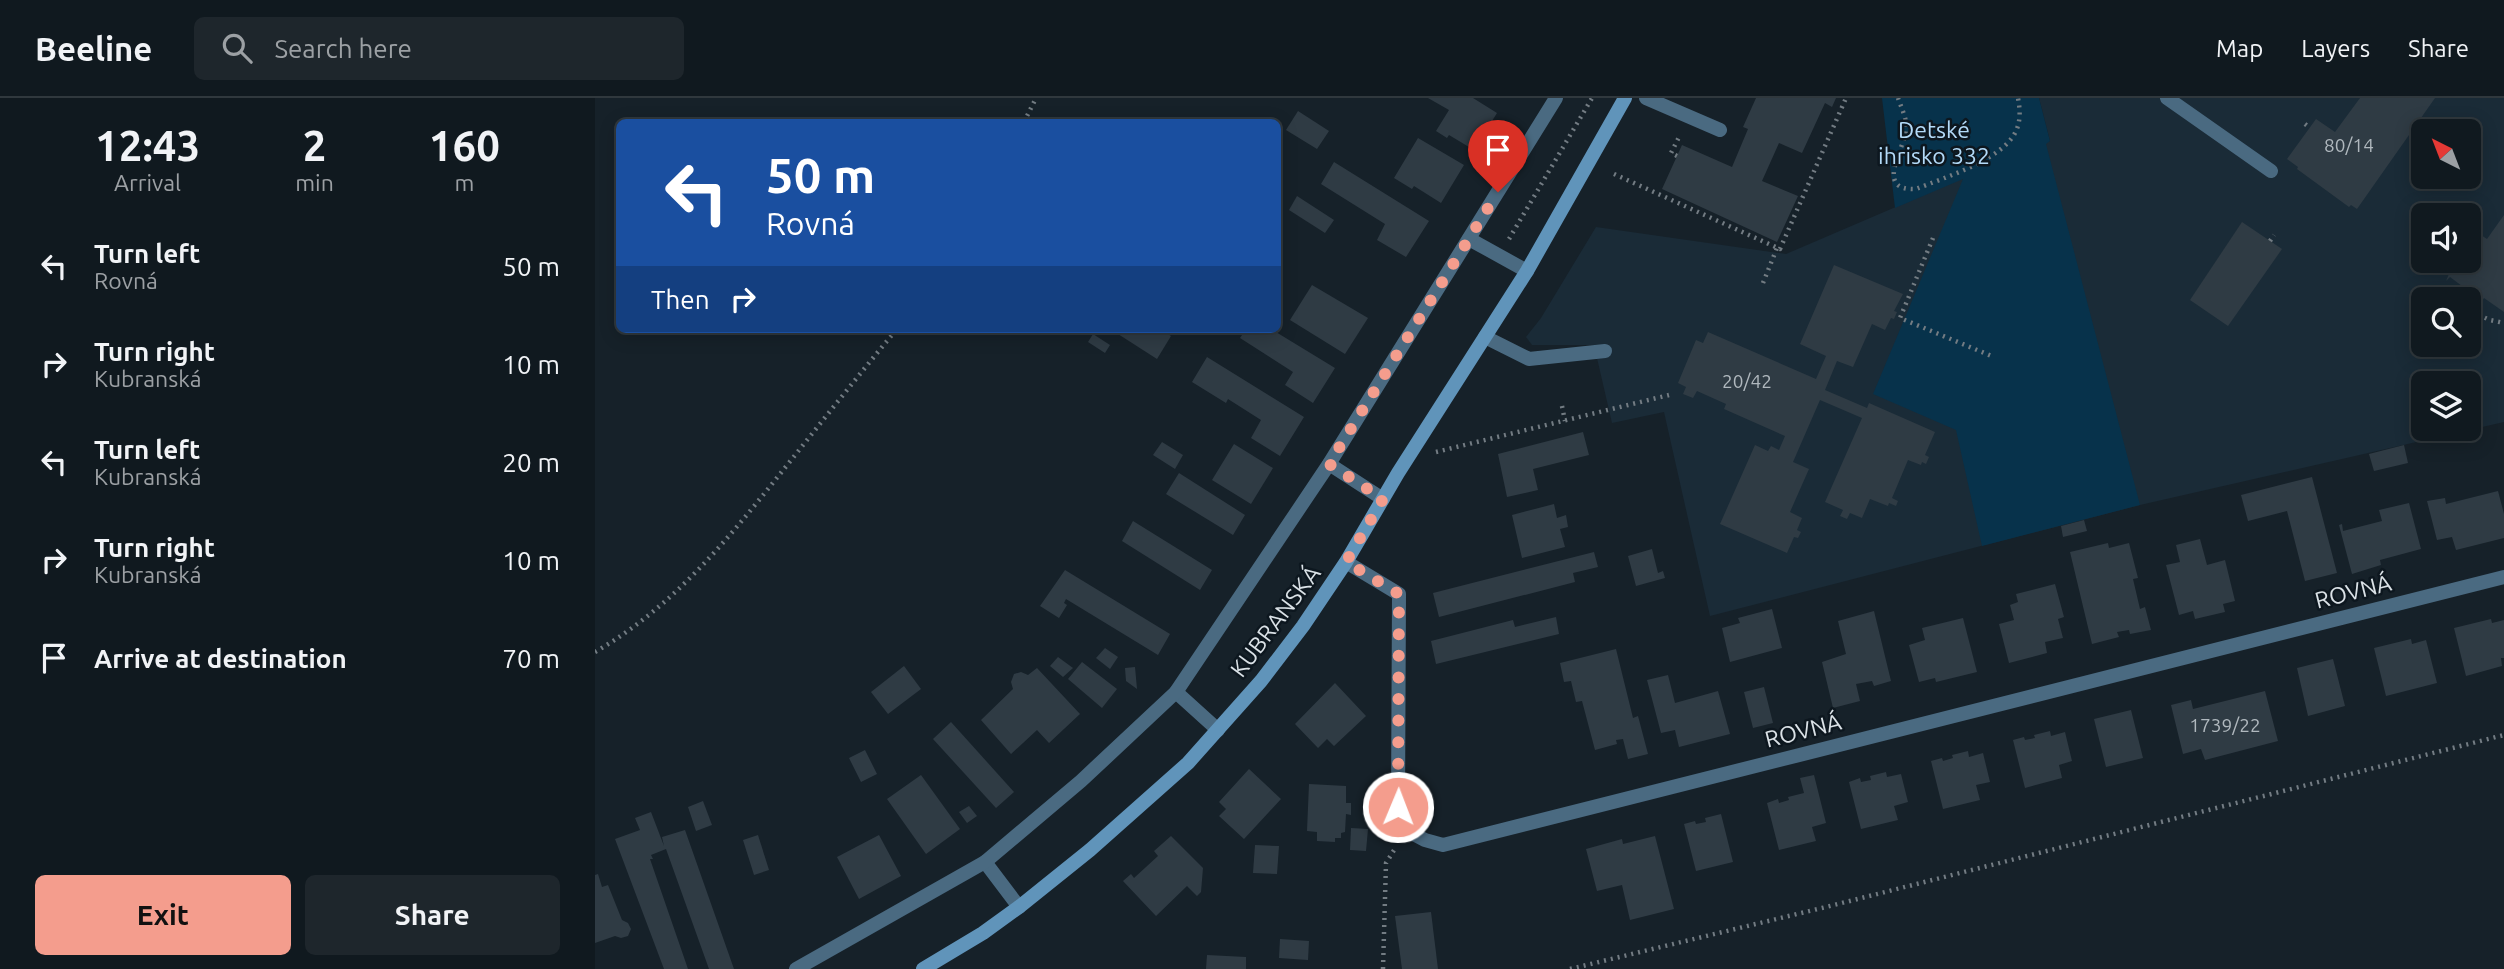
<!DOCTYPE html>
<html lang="en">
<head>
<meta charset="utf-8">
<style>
  :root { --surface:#10191f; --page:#1e262c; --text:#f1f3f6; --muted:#9ca0a4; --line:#30383d; --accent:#f49d8d }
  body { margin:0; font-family:Ubuntu,sans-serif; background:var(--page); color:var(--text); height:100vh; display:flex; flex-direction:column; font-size:26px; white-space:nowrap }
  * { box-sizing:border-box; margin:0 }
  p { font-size:23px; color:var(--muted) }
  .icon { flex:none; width:38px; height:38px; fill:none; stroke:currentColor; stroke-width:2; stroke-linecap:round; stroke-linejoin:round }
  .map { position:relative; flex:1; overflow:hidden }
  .drawer { display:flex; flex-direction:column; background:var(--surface); width:595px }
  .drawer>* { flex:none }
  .top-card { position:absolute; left:21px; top:21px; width:665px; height:214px; border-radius:10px; box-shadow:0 4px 18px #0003,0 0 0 2px var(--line); background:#1a4fa0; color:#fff; overflow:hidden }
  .needle { width:46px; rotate:318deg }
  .fabs { position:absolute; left:1816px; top:21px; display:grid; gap:14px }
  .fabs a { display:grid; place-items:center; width:70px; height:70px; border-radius:10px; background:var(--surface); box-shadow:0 4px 18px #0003,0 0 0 2px var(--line); font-size:35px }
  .pin { position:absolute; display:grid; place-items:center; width:60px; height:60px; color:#fff; margin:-72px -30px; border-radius:50% 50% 50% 0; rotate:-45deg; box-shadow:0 0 7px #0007 }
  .pin .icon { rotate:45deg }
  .me { position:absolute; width:77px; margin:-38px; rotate:1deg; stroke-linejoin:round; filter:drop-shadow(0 0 5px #0008) }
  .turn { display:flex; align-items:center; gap:24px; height:147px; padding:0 35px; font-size:32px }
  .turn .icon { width:91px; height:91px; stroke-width:2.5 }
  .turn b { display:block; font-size:49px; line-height:60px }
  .then { display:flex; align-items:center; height:66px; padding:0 35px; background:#0003; gap:14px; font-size:26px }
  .eta { display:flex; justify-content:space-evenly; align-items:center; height:119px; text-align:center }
  .eta b { font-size:42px; font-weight:700; line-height:49px }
  .button { display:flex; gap:14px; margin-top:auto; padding:14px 35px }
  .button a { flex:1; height:80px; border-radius:10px; background:var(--accent); color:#111; font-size:28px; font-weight:700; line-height:80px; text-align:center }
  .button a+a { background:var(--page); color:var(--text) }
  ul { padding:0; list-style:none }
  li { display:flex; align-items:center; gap:21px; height:98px; padding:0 35px }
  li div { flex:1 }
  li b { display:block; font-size:26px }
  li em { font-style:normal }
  header { display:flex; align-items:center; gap:42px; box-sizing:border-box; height:98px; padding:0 35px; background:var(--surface); border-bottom:2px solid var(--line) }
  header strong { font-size:33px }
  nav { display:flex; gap:38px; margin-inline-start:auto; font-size:24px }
  .search { width:490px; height:63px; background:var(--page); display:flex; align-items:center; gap:18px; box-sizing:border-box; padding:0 24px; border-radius:10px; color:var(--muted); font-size:26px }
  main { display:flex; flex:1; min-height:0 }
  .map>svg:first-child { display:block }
</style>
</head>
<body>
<header>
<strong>Beeline</strong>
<div class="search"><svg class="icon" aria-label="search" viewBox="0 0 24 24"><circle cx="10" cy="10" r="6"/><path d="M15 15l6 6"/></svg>Search here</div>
<nav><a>Map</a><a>Layers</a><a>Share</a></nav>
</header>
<main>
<section class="drawer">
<div class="eta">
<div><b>12:43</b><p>Arrival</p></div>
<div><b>2</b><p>min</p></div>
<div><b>160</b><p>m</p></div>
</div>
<ul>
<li><svg class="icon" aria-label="left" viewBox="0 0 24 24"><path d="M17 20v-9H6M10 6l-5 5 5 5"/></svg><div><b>Turn left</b><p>Rovná</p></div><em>50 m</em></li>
<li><svg class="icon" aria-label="right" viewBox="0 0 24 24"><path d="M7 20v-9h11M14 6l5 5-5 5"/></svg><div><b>Turn right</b><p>Kubranská</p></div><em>10 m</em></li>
<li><svg class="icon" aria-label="left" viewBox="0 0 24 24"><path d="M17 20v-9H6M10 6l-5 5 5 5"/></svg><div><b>Turn left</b><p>Kubranská</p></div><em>20 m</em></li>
<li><svg class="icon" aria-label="right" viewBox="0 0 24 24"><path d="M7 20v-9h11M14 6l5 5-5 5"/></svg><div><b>Turn right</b><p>Kubranská</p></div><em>10 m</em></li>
<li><svg class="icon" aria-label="arrive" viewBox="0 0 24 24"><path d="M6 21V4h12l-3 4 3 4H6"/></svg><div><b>Arrive at destination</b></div><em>70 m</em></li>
</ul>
<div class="button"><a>Exit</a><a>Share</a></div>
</section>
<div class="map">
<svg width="1909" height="871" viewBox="0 0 1909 871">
  <rect width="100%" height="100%" fill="#162129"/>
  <path fill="#1a2b37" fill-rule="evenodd" d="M1444,0H1909V324L1545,407L1115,518L1069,314L1017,325L999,247H937L931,239L946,220L1001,129L1191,156L1455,43ZM1829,33H1874V79H1829ZM1829,117H1874V163H1829ZM1829,201H1874V247H1829ZM1829,285H1874V331H1829Z"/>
  <path fill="#07324b" d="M1287,0H1444L1455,43L1451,46L1545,407L1387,448L1361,332L1278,296L1368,81L1300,110Z"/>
  <g fill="#2f3b44">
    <path d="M833,0H878L902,15L879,52L854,37L852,40L841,33L854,12Z"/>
    <path d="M1161,0H1241L1237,9L1230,5L1207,55L1184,45L1167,83L1203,98L1182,144L1067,91L1087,47L1137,69L1153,31L1148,29Z"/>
    <path d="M1765,0H1840L1762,111L1756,107L1754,109L1702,71L1703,69L1692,61L1721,21L1740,34Z"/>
    <path d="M703,13L734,33L722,51L691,32Z"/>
    <path d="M823,40L869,67L846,105L819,88L817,91L799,80Z"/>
    <path d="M739,64L834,123L811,159L782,142L790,126L726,86Z"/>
    <path d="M702,98L739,122L730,135L694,112Z"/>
    <path d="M1909,117V214L1889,200L1887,203L1855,179L1851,183L1854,176L1843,168L1847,163H1874V129L1892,141Z"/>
    <path d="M1647,124L1687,151L1633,228L1595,202Z"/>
    <path d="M1239,167L1308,196L1299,213L1302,214L1299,221L1296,220L1290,232L1277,226L1258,269L1242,263L1230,292L1272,310L1274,305L1340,334L1330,357L1334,359L1331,366L1327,364L1326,367L1313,362L1297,400L1303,403L1301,408L1294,405L1293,408L1275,401L1267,420L1255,415L1252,421L1245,418L1248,412L1230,404L1267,320L1225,302L1198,364L1214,371L1195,414L1207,420L1202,432L1206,434L1203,440L1199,439L1192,455L1125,426L1160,347L1173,353L1176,348L1184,352L1190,338L1129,311L1131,306L1102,293L1098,300L1088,296L1091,289L1083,285L1101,242L1108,245L1113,234L1221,281L1231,258L1205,246Z"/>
    <path d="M717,187L773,220L750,256L695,222Z"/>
    <path d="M526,231H565L576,238L562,261L523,236Z"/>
    <path d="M651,231H676L740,270L718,305L690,287L698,274L645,240Z"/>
    <path d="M498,236L515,247L510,255L493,244Z"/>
    <path d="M612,259L709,319L685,358L656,340L666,322L633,301L631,305L597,284Z"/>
    <path d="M988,334L994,357L938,371L943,392L912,399L903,356Z"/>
    <path d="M567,344L588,357L580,371L558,357Z"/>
    <path d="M639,346L678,370L656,406L617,382Z"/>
    <path d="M1809,347L1813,365L1779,373L1774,356Z"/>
    <path d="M584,375L650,417L638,437L571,396Z"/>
    <path d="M1717,379L1742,475L1710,483L1692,413L1653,423L1646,397Z"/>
    <path d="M1903,393L1909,416V440L1861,452L1857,439L1842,442L1832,403L1850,400L1851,406Z"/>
    <path d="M1814,405L1826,451L1785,462L1786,467L1757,476L1744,427L1747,426L1748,433L1787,423L1784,412Z"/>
    <path d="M959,406L962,420L971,417L973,429L965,431L970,449L927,460L917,417Z"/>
    <path d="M1489,422L1492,433L1468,439L1466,428Z"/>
    <path d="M538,423L617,472L605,492L527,443Z"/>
    <path d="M1605,441L1612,467L1630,462L1640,503L1628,506L1630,514L1600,521L1598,513L1584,517L1571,467L1585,464L1581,447Z"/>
    <path d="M1513,445L1514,450L1534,445L1543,480L1538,481L1545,511L1550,509L1556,532L1535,536L1534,532L1522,534L1524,539L1497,546L1475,454Z"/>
    <path d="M1057,451L1063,475L1068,473L1070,480L1041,488L1033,458Z"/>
    <path d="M999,454L1003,469L978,475L980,484L844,519L838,495Z"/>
    <path d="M470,472L575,536L563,557L471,501L469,505L472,507L464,520L445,508Z"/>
    <path d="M1460,486L1469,519L1463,521L1468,540L1450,544L1452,555L1414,565L1404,526L1419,522L1415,507L1423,504L1421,496Z"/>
    <path d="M1177,511L1187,550L1135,564L1127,530L1145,525L1143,520Z"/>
    <path d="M1279,513L1296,583L1279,588L1277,583L1261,586L1265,603L1238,610L1227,564L1251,556L1243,523Z"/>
    <path d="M961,519L964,536L841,566L836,543L918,522L920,529Z"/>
    <path d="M1368,520L1382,574L1341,584L1340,580L1324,584L1314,547L1330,542L1327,530Z"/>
    <path d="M1896,521L1897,525L1909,522V560H1906L1907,568L1871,578L1859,530Z"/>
    <path d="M1816,541L1817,546L1831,542L1842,585L1791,598L1779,550Z"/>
    <path d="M510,550L523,559L515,571L501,560Z"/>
    <path d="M1021,551L1038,620L1043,618L1053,656L1033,661L1028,641L1021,642L1022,646L1000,652L987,603L981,604L976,583L969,584L965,565Z"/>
    <path d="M463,559L478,570L468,579L455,568Z"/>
    <path d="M1738,561L1750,608L1713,618L1702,570Z"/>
    <path d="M487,564L522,591L507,610L473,581Z"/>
    <path d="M309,568L326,591L293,616L276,594Z"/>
    <path d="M540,569L542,591L531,583L530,570Z"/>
    <path d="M442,570L485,616L454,645L442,632L416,656L386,622L418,591L416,584L419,576L426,574L433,577Z"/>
    <path d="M1073,577L1080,605L1123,593L1135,636L1084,649L1080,632L1066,635L1052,582Z"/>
    <path d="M740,585L771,618L739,648L732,641L723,650L700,626Z"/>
    <path d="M1169,589L1178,625L1158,630L1149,594Z"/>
    <path d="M1670,593L1683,643L1610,662L1606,651L1588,656L1576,607L1596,602L1598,611Z"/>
    <path d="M1536,612L1548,660L1511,669L1499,621Z"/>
    <path d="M356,624L419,694L401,710L338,641Z"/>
    <path d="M1455,633L1456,638L1470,634L1477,663L1464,667L1467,680L1430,690L1418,642L1429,639L1430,642L1440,640L1439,637Z"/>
    <path d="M270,652L282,676L266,684L254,660Z"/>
    <path d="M1373,653L1374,659L1388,655L1395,684L1381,687L1385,702L1348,711L1336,663L1347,660L1348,663L1358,660L1357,657Z"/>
    <path d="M654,671L686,701L649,741L624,718L631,711L624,704Z"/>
    <path d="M1291,674L1292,679L1306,676L1313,704L1299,708L1303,722L1266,731L1254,684L1265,680L1266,684L1276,682L1275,678Z"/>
    <path d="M326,677L365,731L331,756L292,701Z"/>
    <path d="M1219,677L1231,725L1217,729L1221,743L1184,752L1172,705L1183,701L1184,705L1194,702L1193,699L1209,695L1205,680Z"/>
    <path d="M714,686L751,688V705H756V717L751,716L750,734L746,735V740H740V744L722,743V734L712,733Z"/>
    <path d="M108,703L117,727L101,733L93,709Z"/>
    <path d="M374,708L382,718L372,725L364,714Z"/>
    <path d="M56,714L69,748L67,739L90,732L139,871H114L71,751L56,757L58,761H55L93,871H69L20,741L45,732L40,720Z"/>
    <path d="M1126,716L1138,764L1101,773L1089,726L1100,723L1101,726L1111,724L1110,720Z"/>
    <path d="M756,730L773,731L771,753L755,752Z"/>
    <path d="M163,737L174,772L159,777L148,742Z"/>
    <path d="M284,737L306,778L264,801L242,759Z"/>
    <path d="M576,738L608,770L606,794L602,798L592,788L561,818L528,783L536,776L539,780L563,758L559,753Z"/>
    <path d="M1060,738L1079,811L1035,822L1027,787L1002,793L991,751L1027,741L1028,746Z"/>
    <path d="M660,747L684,748L682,776L658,775Z"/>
    <path d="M3,776L7,789L13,787L27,822L33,825L36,831L33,838L26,840L20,838L0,845V777Z"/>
    <path d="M836,814L843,871H807L800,818Z"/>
    <path d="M685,841L714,843L713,862L684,860Z"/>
    <path d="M612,857L651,859V871H611Z"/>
  </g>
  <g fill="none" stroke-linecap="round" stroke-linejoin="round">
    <g stroke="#737c83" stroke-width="4.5" stroke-dasharray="2 5" stroke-linecap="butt">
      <path d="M1303,0C1306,9 1313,23 1311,32C1309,52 1279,93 1321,91C1350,79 1408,62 1421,33C1426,22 1425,11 1423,0"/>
      <path d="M429,24L441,0"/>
      <path d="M1710,26L1714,29"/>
      <path d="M1082,58L1076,55L1085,37"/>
      <path d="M1019,76L1185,151L1251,0"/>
      <path d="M1338,140L1305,220L1399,259"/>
      <path d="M914,141L997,0"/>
      <path d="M1675,143L1679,137"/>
      <path d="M1168,185L1182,150"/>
      <path d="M1877,214L1895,222L1909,225"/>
      <path d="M967,308L970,323"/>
      <path d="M841,354L1074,297"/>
      <path d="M0,554C75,511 128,447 181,381C221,331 261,280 302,231"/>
      <path d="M788,871L791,765L801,749"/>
      <path d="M975,871L1231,809L1909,637"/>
    </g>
    <g stroke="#4a6a81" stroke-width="14">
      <path d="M1051,0L1125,32"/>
      <path d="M1572,0L1676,73"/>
      <path d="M890,239L934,261L1010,253"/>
    </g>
    <g stroke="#4a6a81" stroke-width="14">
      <path d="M874,141L932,173"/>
      <path d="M734,366L788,401"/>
      <path d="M751,464L804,496L803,709L811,732L830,742L848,747L1909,479"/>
      <path d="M581,594L623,632"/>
      <path d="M390,764L424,809"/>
      <path d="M201,871L390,764L486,683L581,594L734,366L961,0"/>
    </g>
    <path stroke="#6094ba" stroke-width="14" d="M328,871L388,835L424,809L495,752L593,665L666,583L708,528L751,464L803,375L932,173L1030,0"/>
  </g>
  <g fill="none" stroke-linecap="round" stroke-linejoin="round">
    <path stroke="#f49d8d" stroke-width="12" stroke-dasharray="0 21.6" d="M803,709L804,496L751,464L788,401L734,366L903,94"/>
  </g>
  <g text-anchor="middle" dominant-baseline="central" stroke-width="5" stroke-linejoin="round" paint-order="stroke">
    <g font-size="19" fill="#b0b8be">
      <text x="1754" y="47">80/14</text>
      <text x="1152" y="283">20/42</text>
      <text x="1630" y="627">1739/22</text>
    </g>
    <g font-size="23" fill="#b3daf8" stroke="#0d171f">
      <text x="1339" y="31">Detské<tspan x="1339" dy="26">ihrisko 332</tspan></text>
    </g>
    <g font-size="23" fill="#dbe2e7" stroke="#0d171f">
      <text transform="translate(1758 493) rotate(-14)">ROVNÁ</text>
      <text transform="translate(680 523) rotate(-53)">KUBRANSKÁ</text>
      <text transform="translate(1208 632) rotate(-14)">ROVNÁ</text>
    </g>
  </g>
</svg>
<div class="fabs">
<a><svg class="needle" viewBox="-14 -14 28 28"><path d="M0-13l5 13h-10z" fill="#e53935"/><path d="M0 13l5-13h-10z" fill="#9ca0a4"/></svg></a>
<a><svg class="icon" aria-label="sound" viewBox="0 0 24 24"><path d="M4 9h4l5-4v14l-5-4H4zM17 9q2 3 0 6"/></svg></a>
<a><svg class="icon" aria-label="search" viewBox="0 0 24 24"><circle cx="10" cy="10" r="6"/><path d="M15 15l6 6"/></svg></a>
<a><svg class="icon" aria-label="layers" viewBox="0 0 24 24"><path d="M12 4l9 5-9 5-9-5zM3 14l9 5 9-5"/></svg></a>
</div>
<div class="pin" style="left:903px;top:94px;background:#d93025"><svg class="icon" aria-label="arrive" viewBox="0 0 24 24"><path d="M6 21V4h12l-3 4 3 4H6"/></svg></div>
<svg class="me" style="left:803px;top:709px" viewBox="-20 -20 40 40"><circle r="17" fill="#f49d8d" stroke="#fff" stroke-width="3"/><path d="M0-11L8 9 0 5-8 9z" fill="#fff"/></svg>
<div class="top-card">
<div class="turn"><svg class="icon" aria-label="left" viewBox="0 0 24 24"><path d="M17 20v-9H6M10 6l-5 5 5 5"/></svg><div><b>50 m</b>Rovná</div></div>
<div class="then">Then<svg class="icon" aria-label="right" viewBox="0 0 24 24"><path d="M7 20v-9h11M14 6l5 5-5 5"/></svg></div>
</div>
</div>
</main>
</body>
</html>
